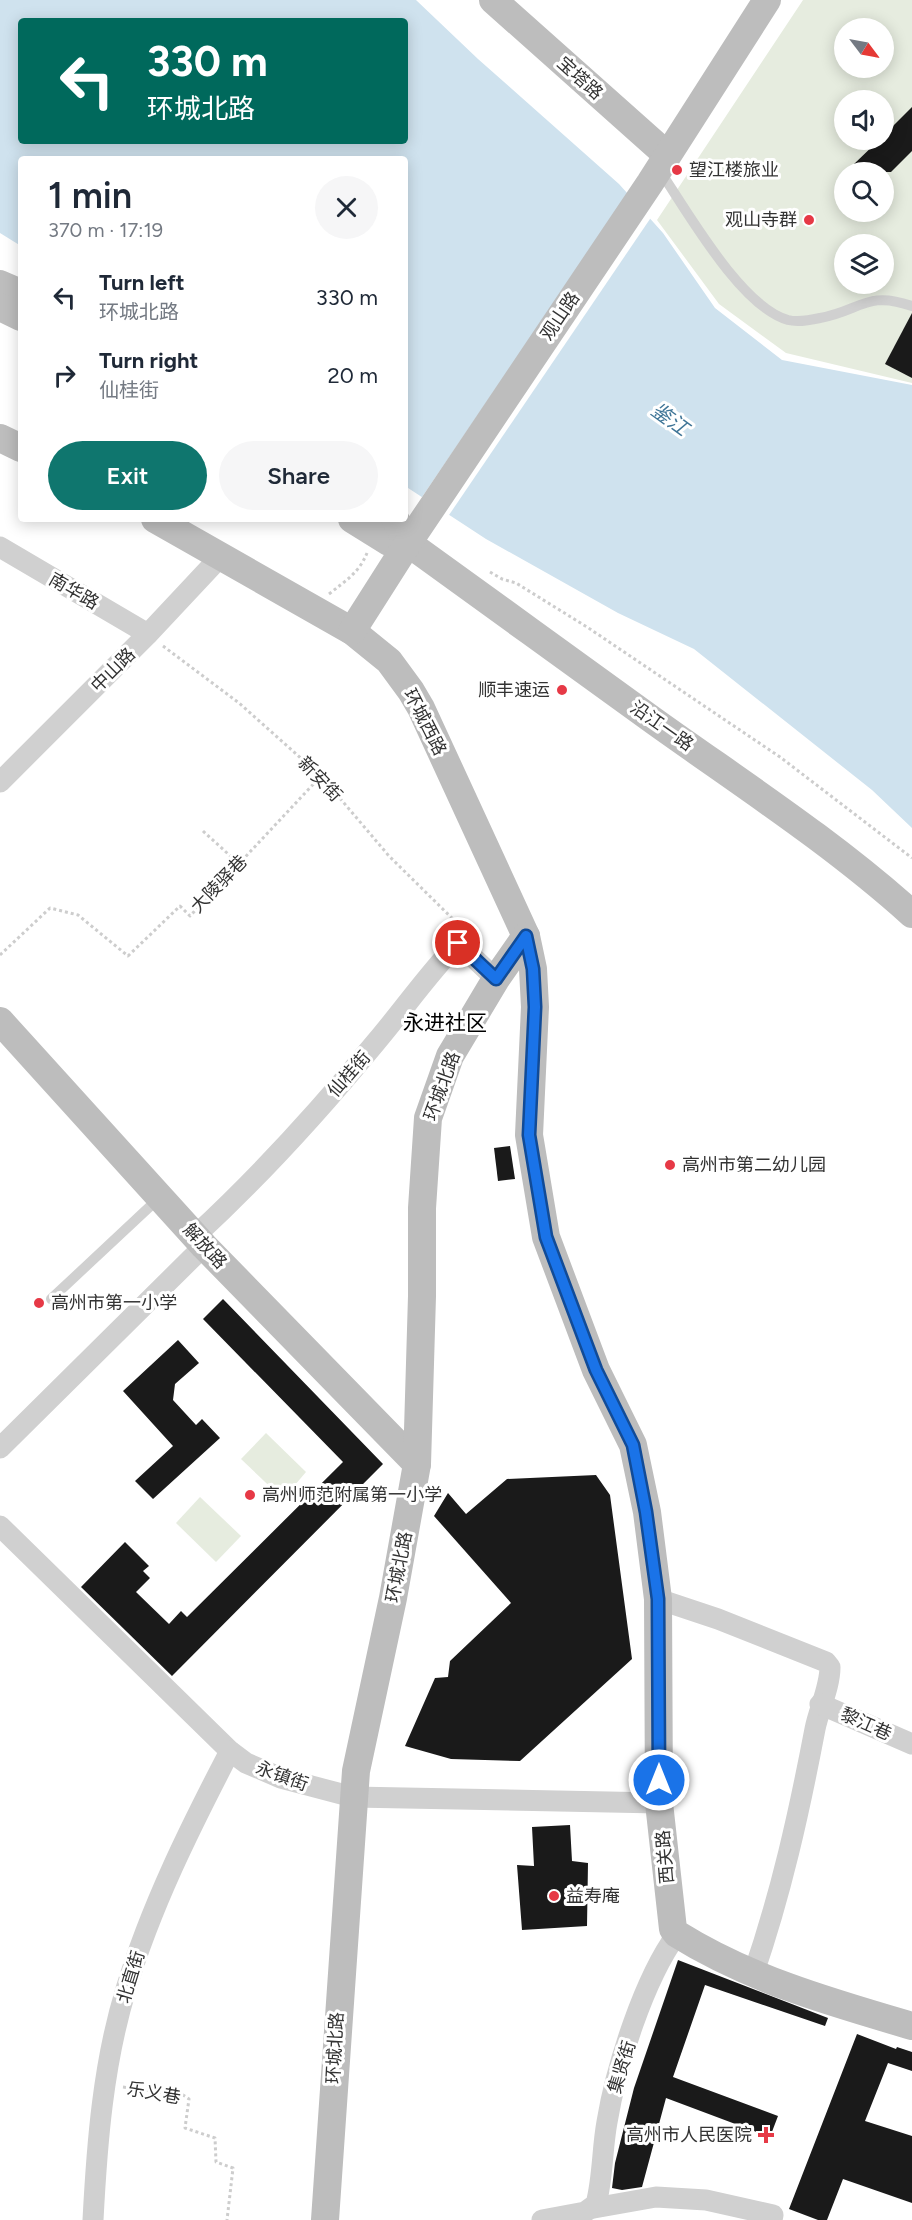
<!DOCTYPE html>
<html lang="en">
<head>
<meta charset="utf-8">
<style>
  :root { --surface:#fff; --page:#f6f6f7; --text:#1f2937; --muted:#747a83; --accent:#0f766e }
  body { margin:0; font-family:Figtree,"Noto Sans SC",sans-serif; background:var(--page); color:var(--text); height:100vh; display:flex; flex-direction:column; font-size:22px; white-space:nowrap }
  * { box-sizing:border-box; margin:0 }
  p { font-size:20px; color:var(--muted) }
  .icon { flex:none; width:33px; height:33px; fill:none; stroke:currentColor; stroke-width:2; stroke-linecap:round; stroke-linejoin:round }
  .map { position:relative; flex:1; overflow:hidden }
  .panel { position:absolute; left:18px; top:156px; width:390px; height:366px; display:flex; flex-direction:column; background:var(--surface); border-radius:6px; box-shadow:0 3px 15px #0003 }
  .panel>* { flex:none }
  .hud { position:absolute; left:18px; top:18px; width:390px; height:126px; border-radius:6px; box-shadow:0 3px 15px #0003; background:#00695c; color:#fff; overflow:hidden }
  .needle { width:39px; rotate:122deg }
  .controls { position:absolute; left:834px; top:18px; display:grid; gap:12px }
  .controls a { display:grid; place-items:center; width:60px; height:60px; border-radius:50%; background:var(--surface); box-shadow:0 3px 15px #0003; font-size:30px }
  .pin { position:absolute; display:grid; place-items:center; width:51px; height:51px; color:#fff; margin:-26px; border:3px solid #fff; border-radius:50%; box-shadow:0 2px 6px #0007 }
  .me { position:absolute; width:66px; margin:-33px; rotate:0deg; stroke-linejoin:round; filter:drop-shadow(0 0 4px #0008) }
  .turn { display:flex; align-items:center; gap:21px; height:126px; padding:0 30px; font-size:27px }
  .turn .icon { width:78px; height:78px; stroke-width:2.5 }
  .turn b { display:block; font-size:42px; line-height:51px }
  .round { display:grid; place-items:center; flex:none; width:63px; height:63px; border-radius:32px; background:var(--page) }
  .overview { display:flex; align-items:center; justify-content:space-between; height:102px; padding:0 30px }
  h1 { font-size:36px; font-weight:600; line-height:45px }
  .cta { display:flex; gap:12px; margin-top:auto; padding:12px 30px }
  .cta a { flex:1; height:69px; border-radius:36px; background:var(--accent); color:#fff; font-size:24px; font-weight:600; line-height:69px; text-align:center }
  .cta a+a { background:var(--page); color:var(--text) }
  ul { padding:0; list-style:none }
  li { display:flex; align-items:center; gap:18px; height:78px; padding:0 30px }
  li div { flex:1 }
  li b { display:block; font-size:22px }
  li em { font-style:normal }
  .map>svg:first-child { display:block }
</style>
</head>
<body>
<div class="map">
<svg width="912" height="2220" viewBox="0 0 912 2220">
  <rect width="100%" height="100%" fill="#fff"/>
  <g fill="#e6ecdf" fill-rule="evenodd">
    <path d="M803,0H912V383L786,353L719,304L657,220ZM844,28H884V68H844ZM844,100H884V140H844ZM844,172H884V212H844ZM844,244H884V284H844Z"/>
    <path d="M266,1433L306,1472L283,1499L241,1459Z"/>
    <path d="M200,1497L241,1536L216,1562L176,1523Z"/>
  </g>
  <path fill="#cfe2ee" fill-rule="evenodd" d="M0,0H416L478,59L619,184L663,233L715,308L782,360L912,385V828L872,790L694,649L618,613L486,539L405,486V159H21V246L0,233ZM21,21H405V141H21Z"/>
  <path fill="#fff" d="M630,191L652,216L447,518L420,500Z"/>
  <g fill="#1a1a1a">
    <path d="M912,107V151L891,172H863L854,164L879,140H884V135Z"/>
    <path d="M912,313V378L885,364Z"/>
    <path d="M510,1146L515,1179L498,1181L494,1148Z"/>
    <path d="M223,1299L383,1464L172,1676L81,1587L125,1542L149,1566L143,1571L150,1578L136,1592L169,1624L181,1611L187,1617L343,1462L203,1319Z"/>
    <path d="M178,1340L199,1363L175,1384L173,1400L196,1425L202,1419L220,1438L153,1499L135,1481L173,1446L123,1391Z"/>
    <path d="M596,1475L610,1495L632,1659L520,1761L451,1759L405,1746L435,1678L448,1677L450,1661L511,1603L434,1516L448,1493L466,1514L507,1479Z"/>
    <path d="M570,1825L572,1861L588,1863L587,1926L522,1930L517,1865L534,1866L532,1827Z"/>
    <path d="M678,1960L828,2018L825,2026L705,1985L673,2077L778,2116L770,2137L666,2098L642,2187L622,2190L612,2188L615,2163L634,2088Z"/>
    <path d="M857,2034L896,2049L897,2047L912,2052V2071L888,2063L865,2121L912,2136V2203L843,2179L827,2220H818L789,2209Z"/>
  </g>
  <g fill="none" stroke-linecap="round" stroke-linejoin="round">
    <g stroke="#cdcdcd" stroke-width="3" stroke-dasharray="3 3" stroke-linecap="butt">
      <path d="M490,572L502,579L516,583L587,627L780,757L912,858"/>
      <path d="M329,594C345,581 359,573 367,553"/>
      <path d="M163,646L239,703L321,776L389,856L459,925"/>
      <path d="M203,831L238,863"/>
      <path d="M0,955L50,908L78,915L128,956L180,906L190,916L321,776"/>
      <path d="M123,2087L183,2095L189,2099L185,2128L215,2138L216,2162L233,2168L227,2220"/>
    </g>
    <g stroke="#d0d0d0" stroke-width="10">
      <path d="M660,171C687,211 741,307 788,320C796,322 811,320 820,318C860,311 867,290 912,306"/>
      <path d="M51,1299L159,1198"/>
    </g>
    <g stroke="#d0d0d0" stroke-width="21">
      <path d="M0,547L148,634"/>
      <path d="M0,782L148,634L222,555"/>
      <path d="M195,1236C260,1176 320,1110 376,1042C404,1009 428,974 458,943L496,979"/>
      <path d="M0,1448L204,1246"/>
      <path d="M0,1526L230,1751L246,1763L281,1778L353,1797L659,1803"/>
      <path d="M658,1599L718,1619L826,1662L830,1667C830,1687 819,1709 815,1729C799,1813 781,1894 753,1975"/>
      <path d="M820,1704L912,1744"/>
      <path d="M594,2208L656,2197L706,2200L773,2215L772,2220"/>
      <path d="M93,2220C97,2143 103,2064 126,1989C151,1906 190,1828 230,1751"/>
      <path d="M542,2220L585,2212L596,2204C603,2178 602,2149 607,2122C616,2067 644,1979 677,1934"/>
    </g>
    <g stroke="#bdbdbd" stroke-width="28">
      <path d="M493,0L667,155"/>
      <path d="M0,284L21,293"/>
      <path d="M0,307L21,317"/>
      <path d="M0,438L21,448"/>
      <path d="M155,519L352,631L389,661L411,691L421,708L526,936L533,969L535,1007L529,1135L546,1237L596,1370L633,1445L647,1512L658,1599L659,1803L673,1929L677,1934C749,1979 830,2002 912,2026"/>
      <path d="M352,519L389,542L408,543"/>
      <path d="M395,519L408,543C490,602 572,662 654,721C742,784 832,842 912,914"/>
      <path d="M352,631L408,543L650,183L767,0"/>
      <path d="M0,1021L204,1246L417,1464"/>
      <path d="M325,2220L356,1771L393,1598L417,1464L422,1296V1208L428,1118L450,1056L496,979L526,936"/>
    </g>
  </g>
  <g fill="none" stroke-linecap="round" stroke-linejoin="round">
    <g stroke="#114b97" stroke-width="15">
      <path id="route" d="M458,943L496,979L526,936L533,969L535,1007L529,1135L546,1237L596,1370L633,1445L646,1512L658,1599L659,1780"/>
    </g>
    <use href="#route" stroke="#1a73e8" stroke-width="10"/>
  </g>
  <g fill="#e63946" stroke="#fff" stroke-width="2">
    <circle cx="677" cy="170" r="6"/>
    <circle cx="809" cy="220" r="6"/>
    <circle cx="562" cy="690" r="6"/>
    <circle cx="670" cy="1165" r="6"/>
    <circle cx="39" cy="1303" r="6"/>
    <circle cx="250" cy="1495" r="6"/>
    <circle cx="554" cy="1896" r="6"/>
    <path d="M763 2126h6v6h6v6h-6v6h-6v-6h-6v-6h6z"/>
  </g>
  <g text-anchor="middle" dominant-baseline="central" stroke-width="6" stroke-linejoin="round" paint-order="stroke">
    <g font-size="18" fill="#333" stroke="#fff">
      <text transform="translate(580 78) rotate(42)">宝塔路</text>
      <text transform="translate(560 316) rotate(-56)">观山路</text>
      <text transform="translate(74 591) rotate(30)">南华路</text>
      <text transform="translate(113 670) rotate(-45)">中山路</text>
      <text transform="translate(425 722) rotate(63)">环城西路</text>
      <text transform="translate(662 726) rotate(35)">沿江一路</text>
      <text transform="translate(320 779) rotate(46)">新安街</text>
      <text transform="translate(219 884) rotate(-46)">大陵驿巷</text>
      <text transform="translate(349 1074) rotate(-49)">仙桂街</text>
      <text transform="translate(442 1086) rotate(-70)">环城北路</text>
      <text transform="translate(205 1246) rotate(47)">解放路</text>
      <text transform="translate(399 1567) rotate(-79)">环城北路</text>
      <text transform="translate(866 1724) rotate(24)">黎江巷</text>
      <text transform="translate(282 1776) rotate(20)">永镇街</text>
      <text transform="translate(665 1857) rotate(-95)">西关路</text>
      <text transform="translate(131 1977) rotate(-73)">北直街</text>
      <text transform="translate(335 2048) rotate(-87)">环城北路</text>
      <text transform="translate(622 2067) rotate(-73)">集贤街</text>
      <text transform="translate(154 2093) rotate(10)">乐义巷</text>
    </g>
    <g font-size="18" fill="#333" stroke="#fff" text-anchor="start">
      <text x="689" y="170">望江楼旅业</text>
      <text x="797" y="220" text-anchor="end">观山寺群</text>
      <text x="550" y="690" text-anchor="end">顺丰速运</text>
      <text x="682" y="1165">高州市第二幼儿园</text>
      <text x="51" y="1303">高州市第一小学</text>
      <text x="262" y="1495">高州师范附属第一小学</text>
      <text x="566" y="1896">益寿庵</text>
      <text x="752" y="2135" text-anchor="end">高州市人民医院</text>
    </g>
    <g font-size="20" font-style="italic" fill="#3f7597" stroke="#fff">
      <text transform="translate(670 419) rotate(36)">鉴江</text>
    </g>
    <g font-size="21" fill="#000" stroke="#fff">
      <text x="445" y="1022">永进社区</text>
    </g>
  </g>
</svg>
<div class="controls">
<a><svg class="needle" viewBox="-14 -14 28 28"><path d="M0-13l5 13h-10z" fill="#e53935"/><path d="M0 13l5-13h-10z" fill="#747a83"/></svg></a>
<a><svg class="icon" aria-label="sound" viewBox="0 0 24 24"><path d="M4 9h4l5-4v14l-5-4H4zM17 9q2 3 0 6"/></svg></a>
<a><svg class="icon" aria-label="search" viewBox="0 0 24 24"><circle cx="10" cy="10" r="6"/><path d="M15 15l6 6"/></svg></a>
<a><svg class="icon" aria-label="layers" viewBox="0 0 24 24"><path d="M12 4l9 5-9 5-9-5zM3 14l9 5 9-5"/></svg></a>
</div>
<div class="pin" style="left:458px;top:943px;background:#d93025"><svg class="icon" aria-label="arrive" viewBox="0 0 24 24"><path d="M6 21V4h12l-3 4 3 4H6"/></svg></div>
<svg class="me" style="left:659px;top:1780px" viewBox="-20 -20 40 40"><circle r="17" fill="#1a73e8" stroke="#fff" stroke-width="3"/><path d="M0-11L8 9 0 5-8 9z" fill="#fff"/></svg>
<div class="hud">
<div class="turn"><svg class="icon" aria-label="left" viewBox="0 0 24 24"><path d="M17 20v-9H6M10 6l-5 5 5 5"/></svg><div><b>330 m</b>环城北路</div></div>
</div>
<section class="panel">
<div class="overview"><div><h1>1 min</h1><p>370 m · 17:19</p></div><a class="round"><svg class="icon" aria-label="close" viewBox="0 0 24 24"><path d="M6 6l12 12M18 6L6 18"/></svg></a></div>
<ul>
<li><svg class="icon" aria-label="left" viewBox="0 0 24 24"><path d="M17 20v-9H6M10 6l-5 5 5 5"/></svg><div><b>Turn left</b><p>环城北路</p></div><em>330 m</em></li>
<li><svg class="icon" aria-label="right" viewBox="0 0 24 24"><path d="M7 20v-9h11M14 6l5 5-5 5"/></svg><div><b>Turn right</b><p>仙桂街</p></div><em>20 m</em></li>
</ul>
<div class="cta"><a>Exit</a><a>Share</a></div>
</section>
</div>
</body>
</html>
